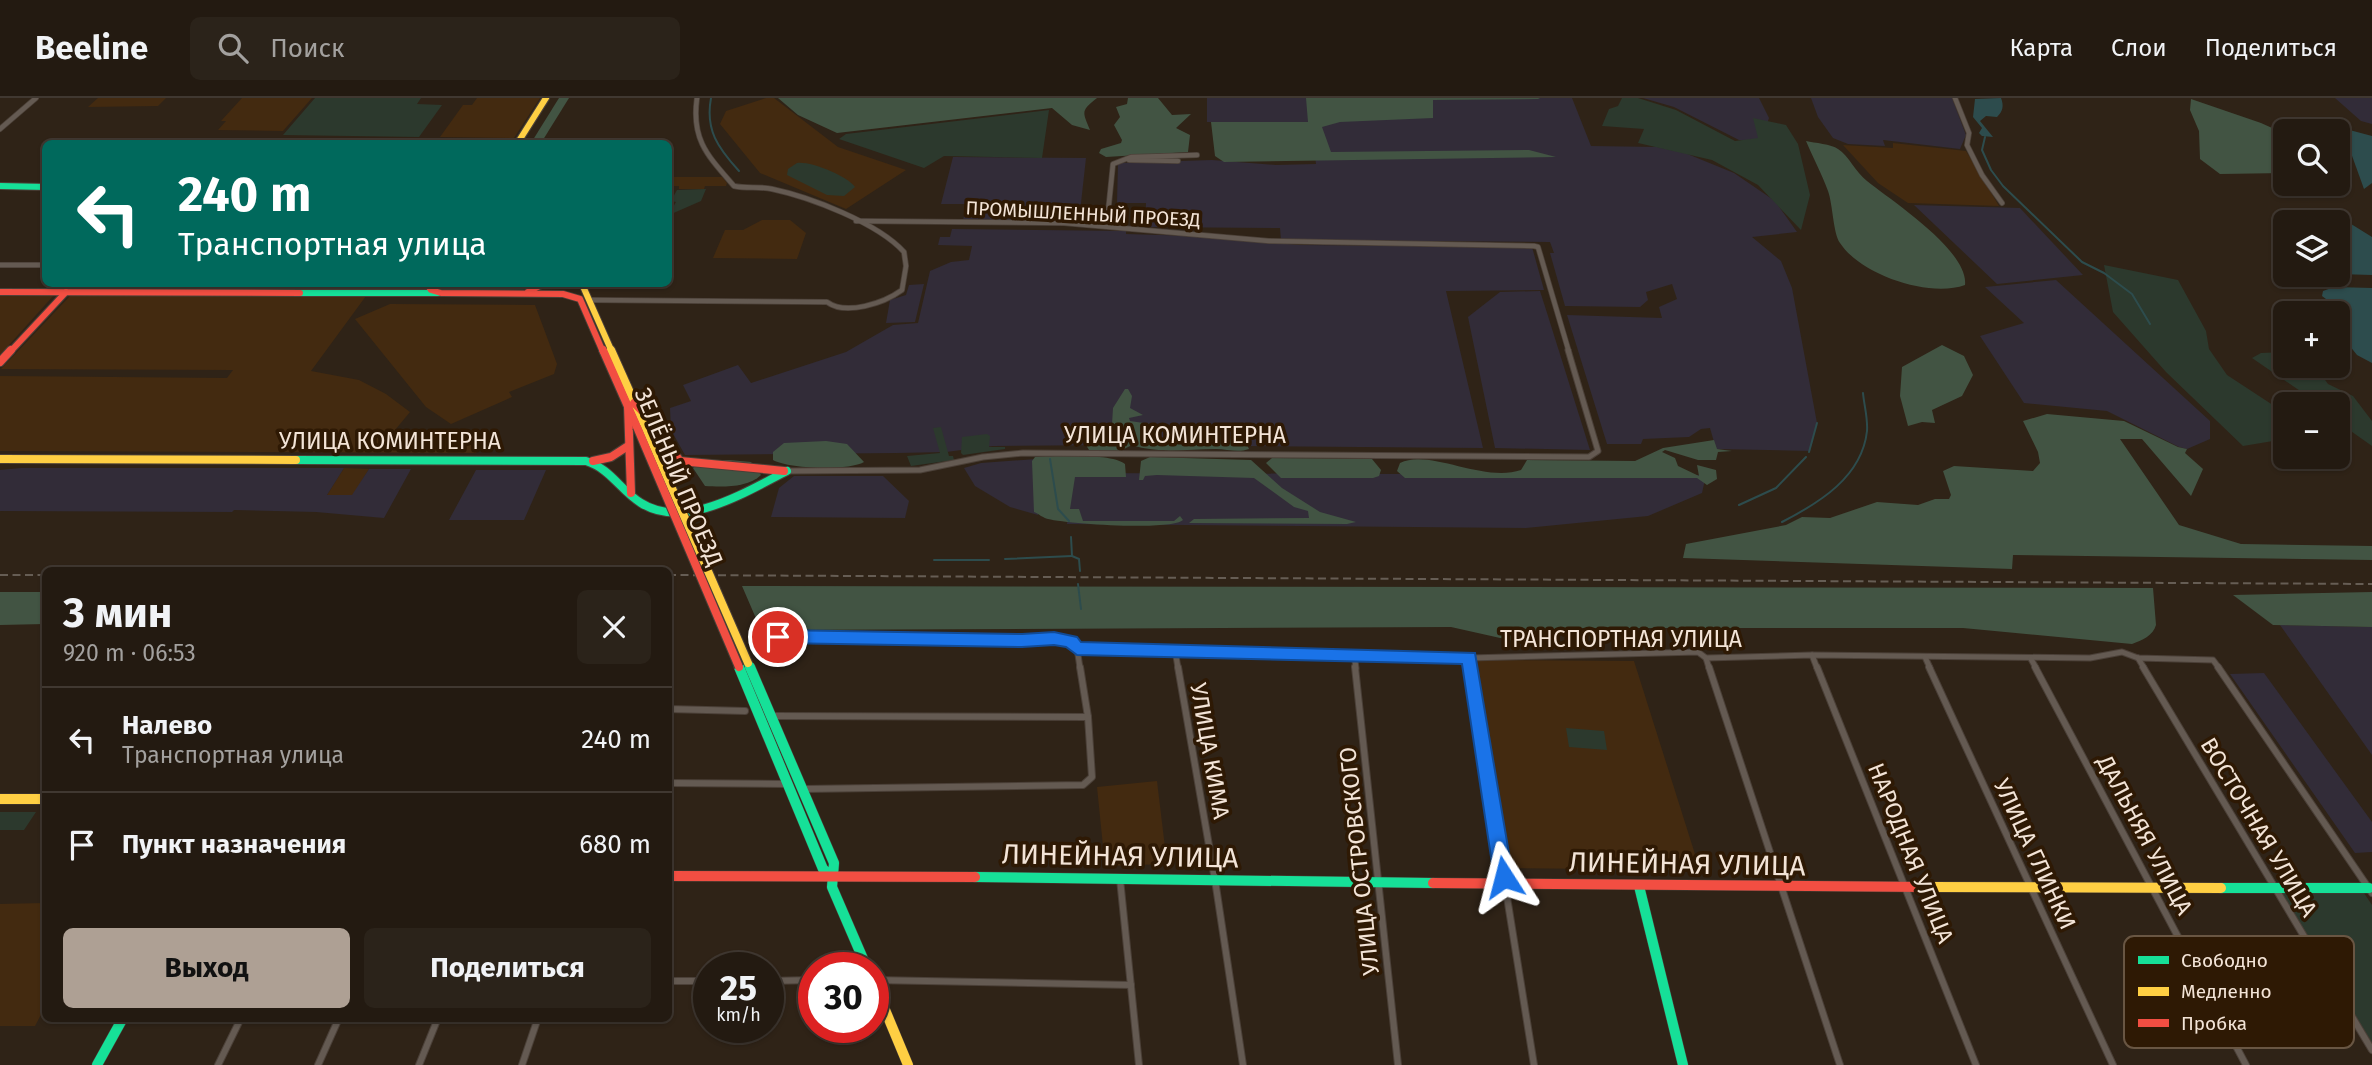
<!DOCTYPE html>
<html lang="ru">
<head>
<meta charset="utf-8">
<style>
  :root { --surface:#231a11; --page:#2b231a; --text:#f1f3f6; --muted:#a3a19f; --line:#403831; --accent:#aea094 }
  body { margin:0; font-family:"Fira Sans",sans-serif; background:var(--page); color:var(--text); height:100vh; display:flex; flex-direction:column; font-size:26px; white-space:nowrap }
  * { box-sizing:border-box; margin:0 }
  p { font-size:23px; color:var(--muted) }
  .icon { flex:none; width:38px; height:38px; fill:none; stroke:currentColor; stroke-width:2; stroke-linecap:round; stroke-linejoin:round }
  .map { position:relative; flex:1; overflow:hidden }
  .sheet { position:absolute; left:42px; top:469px; width:630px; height:455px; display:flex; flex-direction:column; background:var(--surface); border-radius:10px; box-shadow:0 2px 5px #0004,0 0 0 2px var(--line) }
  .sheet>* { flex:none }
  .top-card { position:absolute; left:42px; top:42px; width:630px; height:147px; border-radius:10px; box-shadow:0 2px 5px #0004,0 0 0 2px var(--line); background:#00695c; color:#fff; overflow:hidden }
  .fabs { position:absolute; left:2273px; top:21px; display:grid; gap:14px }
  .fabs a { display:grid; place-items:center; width:77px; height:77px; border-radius:10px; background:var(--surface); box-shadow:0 2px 5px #0004,0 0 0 2px var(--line); font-size:35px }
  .speed { position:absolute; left:693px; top:854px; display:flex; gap:14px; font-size:35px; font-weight:700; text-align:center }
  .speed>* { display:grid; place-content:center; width:91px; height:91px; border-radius:50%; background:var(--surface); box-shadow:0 2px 5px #0004,0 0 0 2px var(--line); line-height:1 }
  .speed small { font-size:18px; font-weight:400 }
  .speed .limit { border:10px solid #d22; background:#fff; color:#111 }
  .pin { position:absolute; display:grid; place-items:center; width:60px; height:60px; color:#fff; margin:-30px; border:4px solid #fff; border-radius:50%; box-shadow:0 2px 7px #0007 }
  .me { position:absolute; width:77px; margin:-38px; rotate:351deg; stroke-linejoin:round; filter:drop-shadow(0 0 5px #0008) }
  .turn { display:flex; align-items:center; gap:24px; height:147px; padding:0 21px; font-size:32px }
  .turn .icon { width:91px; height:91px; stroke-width:2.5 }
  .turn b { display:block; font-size:49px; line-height:60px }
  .round { display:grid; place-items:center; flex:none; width:74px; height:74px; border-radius:10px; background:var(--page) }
  .head { display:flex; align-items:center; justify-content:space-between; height:119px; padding:0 21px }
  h1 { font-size:42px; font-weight:700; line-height:52px }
  .primary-button { display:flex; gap:14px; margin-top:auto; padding:14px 21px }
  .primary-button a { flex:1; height:80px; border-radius:10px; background:var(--accent); color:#111; font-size:28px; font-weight:700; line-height:80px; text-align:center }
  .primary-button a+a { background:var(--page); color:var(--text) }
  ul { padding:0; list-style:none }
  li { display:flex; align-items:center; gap:21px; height:105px; padding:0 21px; border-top:2px solid var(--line) }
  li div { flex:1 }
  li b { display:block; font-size:26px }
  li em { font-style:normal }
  header { display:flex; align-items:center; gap:42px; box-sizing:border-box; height:98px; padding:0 35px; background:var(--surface); border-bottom:2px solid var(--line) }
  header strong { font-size:33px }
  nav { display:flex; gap:38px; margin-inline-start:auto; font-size:24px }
  .search { width:490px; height:63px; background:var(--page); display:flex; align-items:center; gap:18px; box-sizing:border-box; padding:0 24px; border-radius:10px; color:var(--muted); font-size:26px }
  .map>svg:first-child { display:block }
</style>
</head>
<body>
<header>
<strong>Beeline</strong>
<div class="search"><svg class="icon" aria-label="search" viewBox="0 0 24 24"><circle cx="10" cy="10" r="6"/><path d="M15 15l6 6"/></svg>Поиск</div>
<nav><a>Карта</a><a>Слои</a><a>Поделиться</a></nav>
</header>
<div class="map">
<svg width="2372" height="967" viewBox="0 0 2372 967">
  <rect width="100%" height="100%" fill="#2f2317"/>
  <g fill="#432a10">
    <path d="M98,0H166L158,8L88,9Z"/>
    <path d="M242,0H312L283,33L218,32L226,23H221Z"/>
    <path d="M477,0H540L514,40L440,39L463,7H472Z"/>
    <path d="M766,0H774L838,49L906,72L846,111L760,75L720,26L726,13Z"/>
    <path d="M287,40L382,42L379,46L282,45Z"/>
    <path d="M1893,45L1966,53L1999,108L1908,105L1878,85L1843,47L1893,50Z"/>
    <path d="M673,79H722L727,85L726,88H705L704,91H679V88H669Z"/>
    <path d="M762,122H790L806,135L797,161L713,160L725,132H743Z"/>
    <path d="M0,197H54L0,257Z"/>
    <path d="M70,198H366L311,273L359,282L386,296L410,314L395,332H408L480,349L476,355L0,353V278L227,280L233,272L1,271Z"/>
    <path d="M390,206L535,207L557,266L554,276L509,294L512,299L451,326L426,309L355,221Z"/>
    <path d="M344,370L369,371L353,397H327Z"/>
    <path d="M1474,562L1634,563L1700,772L1507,770Z"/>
    <path d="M1157,683L1167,766L1105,768L1097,689Z"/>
    <path d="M45,805V909L35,928H0V806Z"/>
  </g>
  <g fill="#322c38">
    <path d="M1207,0H1572L1591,48L1657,49L1685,55L1734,75L1775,103L1797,134L1752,139L1781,163L1792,190L1817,325L1810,353L1716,351L1710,330L1701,331L1689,339L1643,341L1641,346H1607L1567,217L1662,220L1659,209L1677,201L1672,186L1646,194L1648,202L1640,209L1565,208L1550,155H1554L1550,144L1281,142L1280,130L1145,129L1146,105H1117L1118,65L1212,62L1276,67L1316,66L1311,26L1207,24Z"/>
    <path d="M1643,0H1759L1769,20L1761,43L1739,42L1674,9Z"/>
    <path d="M1811,0H1952L1966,37L1960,51L1883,42L1885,48L1848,46L1833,40L1818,19Z"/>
    <path d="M2335,0H2372V26L2361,23Z"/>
    <path d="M953,59L1086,60L1079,123L963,122L967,106H941Z"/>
    <path d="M1914,107L2020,110L2083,177L1997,186Z"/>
    <path d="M952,131L1126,133V136L1194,138L1299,147L1532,149L1544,192L1446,193L1483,350L1119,347L993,348L946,354L897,355L685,357L671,332L670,310L691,303L683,287L738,267L751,285L846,254L893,227L918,225L930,173L951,164L969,162L972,148L938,147L940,139H950Z"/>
    <path d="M2056,182L2210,323V341L2187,351L2179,349L2107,313L2024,305L1980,238L2024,225L1985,189Z"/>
    <path d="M924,186L915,224L886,225L890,202L906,197L909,187Z"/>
    <path d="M1540,193L1548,218L1590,352L1495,350L1468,219L1500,194Z"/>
    <path d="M1037,361L1038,417L1010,409L975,388L964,370L981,365Z"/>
    <path d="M21,370H344L327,397H352L369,371H411L384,420L316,414L234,412L232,414L0,413V372Z"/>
    <path d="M476,372H546L524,422H449Z"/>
    <path d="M1072,375L1706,377L1702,395L1648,418L1526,430L1067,426Z"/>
    <path d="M794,378H883L909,403L905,420L771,419L779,390Z"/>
    <path d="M2280,527L2372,529V657Z"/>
    <path d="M2264,575L2372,724V754L2355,755L2230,576Z"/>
  </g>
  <g fill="#2c392d">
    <path d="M315,0H421L417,6L442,7L419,39L283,37Z"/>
    <path d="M1622,0H1638L1676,12L1735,43L1758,40L1753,20L1786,27L1798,46L1810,97L1801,132L1758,87L1712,62L1638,45L1644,31L1602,28L1609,11L1618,8Z"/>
    <path d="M1049,12L1042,60L944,58L924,70L839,41L846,36Z"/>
    <path d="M797,65C811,63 847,78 855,89L844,98L827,97L787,77L788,71Z"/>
    <path d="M706,91L701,103L669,117L668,111H672L676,104L671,103L677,92Z"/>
    <path d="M2104,167L2178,182L2206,233L2209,251L2227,277L2285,315V341L2243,348L2166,274L2113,214Z"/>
    <path d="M434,186H536L521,193L440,192Z"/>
    <path d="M2261,255L2285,254L2286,268H2315L2328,286L2353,298L2372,323V348L2338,324V306H2319L2252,260Z"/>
    <path d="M941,329L949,358H953L954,362L911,368L907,358L940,355L933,330Z"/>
    <path d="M987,336L990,338L989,349H1005V351L963,357L961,355L962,339Z"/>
    <path d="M1566,630L1604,633L1607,652L1569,649Z"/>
    <path d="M0,714H36L24,732H0Z"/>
    <path d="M2281,795H2364L2372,807V945Z"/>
  </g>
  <g fill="#425443">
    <path d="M559,0H569L541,45H531Z"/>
    <path d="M778,0H1097C1081,13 1082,13 1090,32L1072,27L1052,10L837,35L798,17Z"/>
    <path d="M1128,0H1158L1172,17L1191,16L1176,30L1190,37L1188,54L1106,59L1099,55L1101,51L1121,45L1122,42L1114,27L1120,19L1116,9L1127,6Z"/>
    <path d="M1306,0H1538L1540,1L1433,2V20L1340,24L1322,29L1331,54L1529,52L1556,59L1224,64L1215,58L1211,24H1308Z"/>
    <path d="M2191,1L2261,25L2281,34L2285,44V75L2220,76L2200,61L2199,33L2190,12Z"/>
    <path d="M1806,43C1815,45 1831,46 1838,51C1849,58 1856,75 1867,83C1892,103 1969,153 1965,187C1929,200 1861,177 1840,145C1833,135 1833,107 1828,93C1822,76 1813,60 1806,43Z"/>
    <path d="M114,186H277L273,190H110Z"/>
    <path d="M316,186H405L402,191L312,190Z"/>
    <path d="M1942,247L1964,258L1973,277L1962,298L1932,312L1935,325L1922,324L1908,328L1900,298L1902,269Z"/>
    <path d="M1125,291H1128L1132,298L1130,310L1143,317L1129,320L1130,323L1164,328L1155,337V342H1197L1212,335L1220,336L1233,343L1236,339L1231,329L1234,328L1239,330L1249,351C1238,355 1227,351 1216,351C1187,351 1159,356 1132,347L1118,354L1089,352L1086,347L1088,345L1111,343L1113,310Z"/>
    <path d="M2047,316L2124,323L2178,349L2187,351L2185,355L2203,371L2191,398L2142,341H2120L2179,427L2241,446L2372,448V462L2013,457L2012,471L1683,460L1686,446L1786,427L1802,419L1830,420L1877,404L1918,407L1935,401H1949L1951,397L1943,373L1954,368L2033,373L2040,365L2038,354L2023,323Z"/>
    <path d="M1714,342L1717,351L1732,353L1718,354L1716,362H1698L1665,352L1662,354L1675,360L1678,368L1699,378L1697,367L1716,372L1717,381L1707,387L1697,380H1405L1397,373L1400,365C1429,350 1483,385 1521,372L1527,362L1635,363L1663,350Z"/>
    <path d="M826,343L847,346L864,364C849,373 789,371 773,362V354L784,345Z"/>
    <path d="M1035,359C1054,358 1111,355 1125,366L1126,379H1075L1070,411H1079L1083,423H1174L1180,418L1183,422C1170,433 1068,426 1048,421C1043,420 1039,416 1034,414L1032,363Z"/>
    <path d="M1150,359L1251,362L1282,390L1320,414L1356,424L1347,426L1189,425L1194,421L1309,420L1308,413L1294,409L1254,380L1157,377L1145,378L1143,382H1139L1141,363Z"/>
    <path d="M1272,360L1372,361L1381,372L1379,378L1373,380H1281L1266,365Z"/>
    <path d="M729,362L751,364L761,377C748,390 722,389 705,388L693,370L702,363Z"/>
    <path d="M742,488L2153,490L2156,527C2153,538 2142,542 2132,546L1963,530H1570L1518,544L1451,529L761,532Z"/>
    <path d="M0,494H45V526L0,527Z"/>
    <path d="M2372,494V529L2273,527L2233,497Z"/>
  </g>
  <g fill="#2d4c4d">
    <path d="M2001,0C2004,8 2003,13 1997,19L1986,18L1980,23L1993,39L1982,38L1979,35L1982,30L1973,19L1975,1Z"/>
    <path d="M2342,30L2372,38V85L2364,91Z"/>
    <path d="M2335,116L2372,139V177L2338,176V124H2286L2285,129L2282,124L2288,117Z"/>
    <path d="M2334,189L2372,190V265L2357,257L2338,233V215H2331L2330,204L2322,198L2323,193Z"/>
  </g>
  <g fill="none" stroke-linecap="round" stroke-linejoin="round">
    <g stroke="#2d4c4d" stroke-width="2">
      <path d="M711,0C705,32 718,50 739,73"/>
      <path d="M1985,39L1982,52L1991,72L2003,88L2082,164L2104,175L2132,196L2150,226"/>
      <path d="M1809,354L1817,325"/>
      <path d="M1050,361L1058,411L1069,423"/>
      <path d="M1739,407L1776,390L1806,359"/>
      <path d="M1782,424C1819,405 1862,379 1867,333C1868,320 1864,307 1863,295"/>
      <path d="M1071,439L1072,458L1079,461L1080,473"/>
      <path d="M1005,461L1072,458"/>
      <path d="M934,462H989"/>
      <path d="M1078,486L1081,511"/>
    </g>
    <g stroke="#4b4038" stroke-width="6">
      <g id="street-far2">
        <path d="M1955,0L1969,35L1967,47L1982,77L2002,105"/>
        <path d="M0,31L36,0"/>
        <path d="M1129,62L1178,63"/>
        <path d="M856,123L1064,125L1269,143L1534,148L1538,149L1569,254"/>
        <path d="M1086,125L1108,115L1113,66L1131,59L1197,57"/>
        <path d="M0,167H46"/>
        <path d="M590,202L827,204C846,218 884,205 902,192L906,168L904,154C878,125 810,99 772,91C759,88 747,91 734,88C708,58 691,42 697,0"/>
      </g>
    </g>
    <g stroke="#4b4038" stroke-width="7">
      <g id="street-far1">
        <path d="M787,373L920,372L983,359L1023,355L1589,359L1598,353L1568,252"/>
        <path d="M778,539L1022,543C1040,541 1063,536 1077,550L1469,560L1698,554L1706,560L1812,557L2090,560L2122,554L2138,560L2213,562L2219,570"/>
        <path d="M1077,550L1080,570"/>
        <path d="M1175,552L1178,570"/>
        <path d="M1354,556L1356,570"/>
        <path d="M1812,557L1817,570"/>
        <path d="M1925,559L1930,570"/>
        <path d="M1469,560L1471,570"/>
        <path d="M1706,560L1709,570"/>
        <path d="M2138,560L2144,570"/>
        <path d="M2031,561L2036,570"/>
      </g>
    </g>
    <g stroke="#4b4038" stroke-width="8">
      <g id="street">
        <path d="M1178,569L1215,782L1243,967"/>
        <path d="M1355,569L1398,967"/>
        <path d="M1470,569L1534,967"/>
        <path d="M1709,569L1840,967"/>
        <path d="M1817,569L1976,967"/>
        <path d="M1929,569L2113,967"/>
        <path d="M2035,569L2246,967"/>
        <path d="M2143,569L2372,952"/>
        <path d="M2218,569L2372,795"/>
        <path d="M668,611L745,613"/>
        <path d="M772,618L1088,619"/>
        <path d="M668,685L787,686"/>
        <path d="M803,691L1083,687L1092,679L1088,619L1080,569"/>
        <path d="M1120,781L1139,967"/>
        <path d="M873,882L1131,887"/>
        <path d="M668,883H709"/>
        <path d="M768,883L814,882"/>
        <path d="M218,967L241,920"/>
        <path d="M318,967L339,920"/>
        <path d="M419,967L438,920"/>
        <path d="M522,967L538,920"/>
      </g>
    </g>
    <g stroke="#4b4038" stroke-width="8">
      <g id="fast-far2">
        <path d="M0,88L46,89"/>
        <path d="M300,195H438"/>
      </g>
    </g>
    <g stroke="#4b4038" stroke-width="10">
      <g id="fast-far1">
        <path d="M296,362L586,363C611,371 620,392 641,405C685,433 747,393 787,373"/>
        <path d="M748,565L750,570"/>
      </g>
    </g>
    <g stroke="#4b4038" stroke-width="11">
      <g id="fast">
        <path d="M739,569L823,771L831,777"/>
        <path d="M750,569L834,765L832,789L867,870"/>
        <path d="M975,779L1433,785"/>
        <path d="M1639,788L1683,967"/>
        <path d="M2221,790H2369"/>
        <path d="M97,967L123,920"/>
      </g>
    </g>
    <g stroke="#4b4038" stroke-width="8">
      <g id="slow-far2">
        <path d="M517,46L546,0"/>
        <path d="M582,186L612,254"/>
      </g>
    </g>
    <g stroke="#4b4038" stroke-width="10">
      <g id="slow-far1">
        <path d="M611,252L644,326"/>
        <path d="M0,361L296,362"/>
      </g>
    </g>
    <g stroke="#4b4038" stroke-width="11">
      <g id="slow">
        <path d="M0,701H46"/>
        <path d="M1928,789L2221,790"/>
        <path d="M873,883L908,967"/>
      </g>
    </g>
    <g stroke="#4b4038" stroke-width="8">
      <g id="jam-far2">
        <path d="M427,186L431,192L441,195L563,196L580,201L603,254"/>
        <path d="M0,194L300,195"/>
        <path d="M528,194L543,186"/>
        <path d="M10,254L66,194"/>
      </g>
    </g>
    <g stroke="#4b4038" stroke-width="10">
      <g id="jam-far1">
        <path d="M603,252L637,329"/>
        <path d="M0,264L11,252"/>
        <path d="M634,305L647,318L680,363L784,373"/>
        <path d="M628,308L631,395"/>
        <path d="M593,363L611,359L628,348"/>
      </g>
    </g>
    <g stroke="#4b4038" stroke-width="11">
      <g id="jam">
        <path d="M668,778L975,779"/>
        <path d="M1433,785L1928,789"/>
      </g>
    </g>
    <use href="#street-far2" stroke="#645a52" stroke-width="4.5"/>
    <use href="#street-far1" stroke="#645a52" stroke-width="5"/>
    <use href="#street" stroke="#645a52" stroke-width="6"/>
    <use href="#fast-far2" stroke="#16e098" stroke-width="6"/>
    <use href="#fast-far1" stroke="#16e098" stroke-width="8"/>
    <use href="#fast" stroke="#16e098" stroke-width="10"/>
    <use href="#slow-far2" stroke="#ffcf43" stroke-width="6"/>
    <use href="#slow-far1" stroke="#ffcf43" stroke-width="8"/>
    <use href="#slow" stroke="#ffcf43" stroke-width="10"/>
    <use href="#jam-far2" stroke="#f24e42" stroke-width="6"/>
    <use href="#jam-far1" stroke="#f24e42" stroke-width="8"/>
    <use href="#jam" stroke="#f24e42" stroke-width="10"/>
    <g stroke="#665d54" stroke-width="2" stroke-dasharray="8 4.5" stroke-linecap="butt">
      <path d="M0,477H46"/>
      <path d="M668,477L2372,486"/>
    </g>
    <g stroke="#4b4038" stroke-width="10" stroke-linecap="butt">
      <path id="slow-bridge" d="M644,326L748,565"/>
    </g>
    <g stroke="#4b4038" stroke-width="10" stroke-linecap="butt">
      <path id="jam-bridge" d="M637,329L739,569"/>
    </g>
    <use href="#slow-bridge" stroke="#ffcf43" stroke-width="8"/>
    <use href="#jam-bridge" stroke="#f24e42" stroke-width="8"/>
  </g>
  <path fill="#1a73e8" stroke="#114b97" stroke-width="2" d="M778,532L1022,536L1054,534L1077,539L1081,544L1475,555L1513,779L1510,785L1504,787L1497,785L1494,779L1462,566L1077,557L1066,549L1054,547L1022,549L778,545L772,543L770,539L772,534Z"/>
  <g text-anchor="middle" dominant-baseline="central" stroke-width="7" stroke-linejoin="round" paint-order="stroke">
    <g font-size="19" fill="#f3e4d7" stroke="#2e1904">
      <text transform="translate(1083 116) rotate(3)">ПРОМЫШЛЕННЫЙ ПРОЕЗД</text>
    </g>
    <g font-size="23" fill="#f3e4d7" stroke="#2e1904">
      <text x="1175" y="337">УЛИЦА КОМИНТЕРНА</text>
      <text x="390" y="343">УЛИЦА КОМИНТЕРНА</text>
      <text transform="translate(679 379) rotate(67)">ЗЕЛЁНЫЙ ПРОЕЗД</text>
      <text x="1621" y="541">ТРАНСПОРТНАЯ УЛИЦА</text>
      <text transform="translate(1210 653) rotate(80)">УЛИЦА КИМА</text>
      <text transform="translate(2259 729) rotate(59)">ВОСТОЧНАЯ УЛИЦА</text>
      <text transform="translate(2145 737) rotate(62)">ДАЛЬНЯЯ УЛИЦА</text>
      <text transform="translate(1911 755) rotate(68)">НАРОДНАЯ УЛИЦА</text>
      <text transform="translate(2035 756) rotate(65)">УЛИЦА ГЛИНКИ</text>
      <text transform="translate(1359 763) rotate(-96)">УЛИЦА ОСТРОВСКОГО</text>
    </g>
    <g font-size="28" fill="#f3e4d7" stroke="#2e1904">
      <text transform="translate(1120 758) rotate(1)">ЛИНЕЙНАЯ УЛИЦА</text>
      <text transform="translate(1687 766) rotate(1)">ЛИНЕЙНАЯ УЛИЦА</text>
    </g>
  </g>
  <rect x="2124" y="838" width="230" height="112" rx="10" fill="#2e1904" stroke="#695643" stroke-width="2"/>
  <rect x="2138" y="858" width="31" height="8" fill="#16e098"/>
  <rect x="2138" y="889" width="31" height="9" fill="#ffcf43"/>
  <rect x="2138" y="921" width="31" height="8" fill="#f24e42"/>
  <g font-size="19" fill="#f3e4d7">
    <text x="2181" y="869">Свободно</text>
    <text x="2181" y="900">Медленно</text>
    <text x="2181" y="932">Пробка</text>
  </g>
</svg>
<div class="fabs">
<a><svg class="icon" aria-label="search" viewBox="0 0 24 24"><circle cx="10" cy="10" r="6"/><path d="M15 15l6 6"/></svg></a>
<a><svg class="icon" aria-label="layers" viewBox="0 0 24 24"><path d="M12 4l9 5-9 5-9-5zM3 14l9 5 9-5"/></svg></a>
<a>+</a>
<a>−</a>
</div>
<div class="speed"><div>25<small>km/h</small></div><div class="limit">30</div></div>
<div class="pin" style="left:778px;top:539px;background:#d93025"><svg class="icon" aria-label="arrive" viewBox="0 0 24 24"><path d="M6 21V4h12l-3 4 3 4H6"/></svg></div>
<svg class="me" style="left:1504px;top:779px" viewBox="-20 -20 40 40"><path d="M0-17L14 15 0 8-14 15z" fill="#1a73e8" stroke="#fff" stroke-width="4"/></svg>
<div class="top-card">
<div class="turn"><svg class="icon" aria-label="left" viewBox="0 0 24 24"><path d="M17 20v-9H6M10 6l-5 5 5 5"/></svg><div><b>240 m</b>Транспортная улица</div></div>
</div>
<section class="sheet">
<div class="head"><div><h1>3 мин</h1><p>920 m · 06:53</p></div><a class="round"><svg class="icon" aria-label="close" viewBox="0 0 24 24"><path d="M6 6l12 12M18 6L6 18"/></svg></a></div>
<ul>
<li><svg class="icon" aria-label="left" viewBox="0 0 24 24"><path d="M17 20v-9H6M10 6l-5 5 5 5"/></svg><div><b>Налево</b><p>Транспортная улица</p></div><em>240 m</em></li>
<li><svg class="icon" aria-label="arrive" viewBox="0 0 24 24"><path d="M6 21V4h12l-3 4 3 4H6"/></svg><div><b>Пункт назначения</b></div><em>680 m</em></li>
</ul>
<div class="primary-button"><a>Выход</a><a>Поделиться</a></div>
</section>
</div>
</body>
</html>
